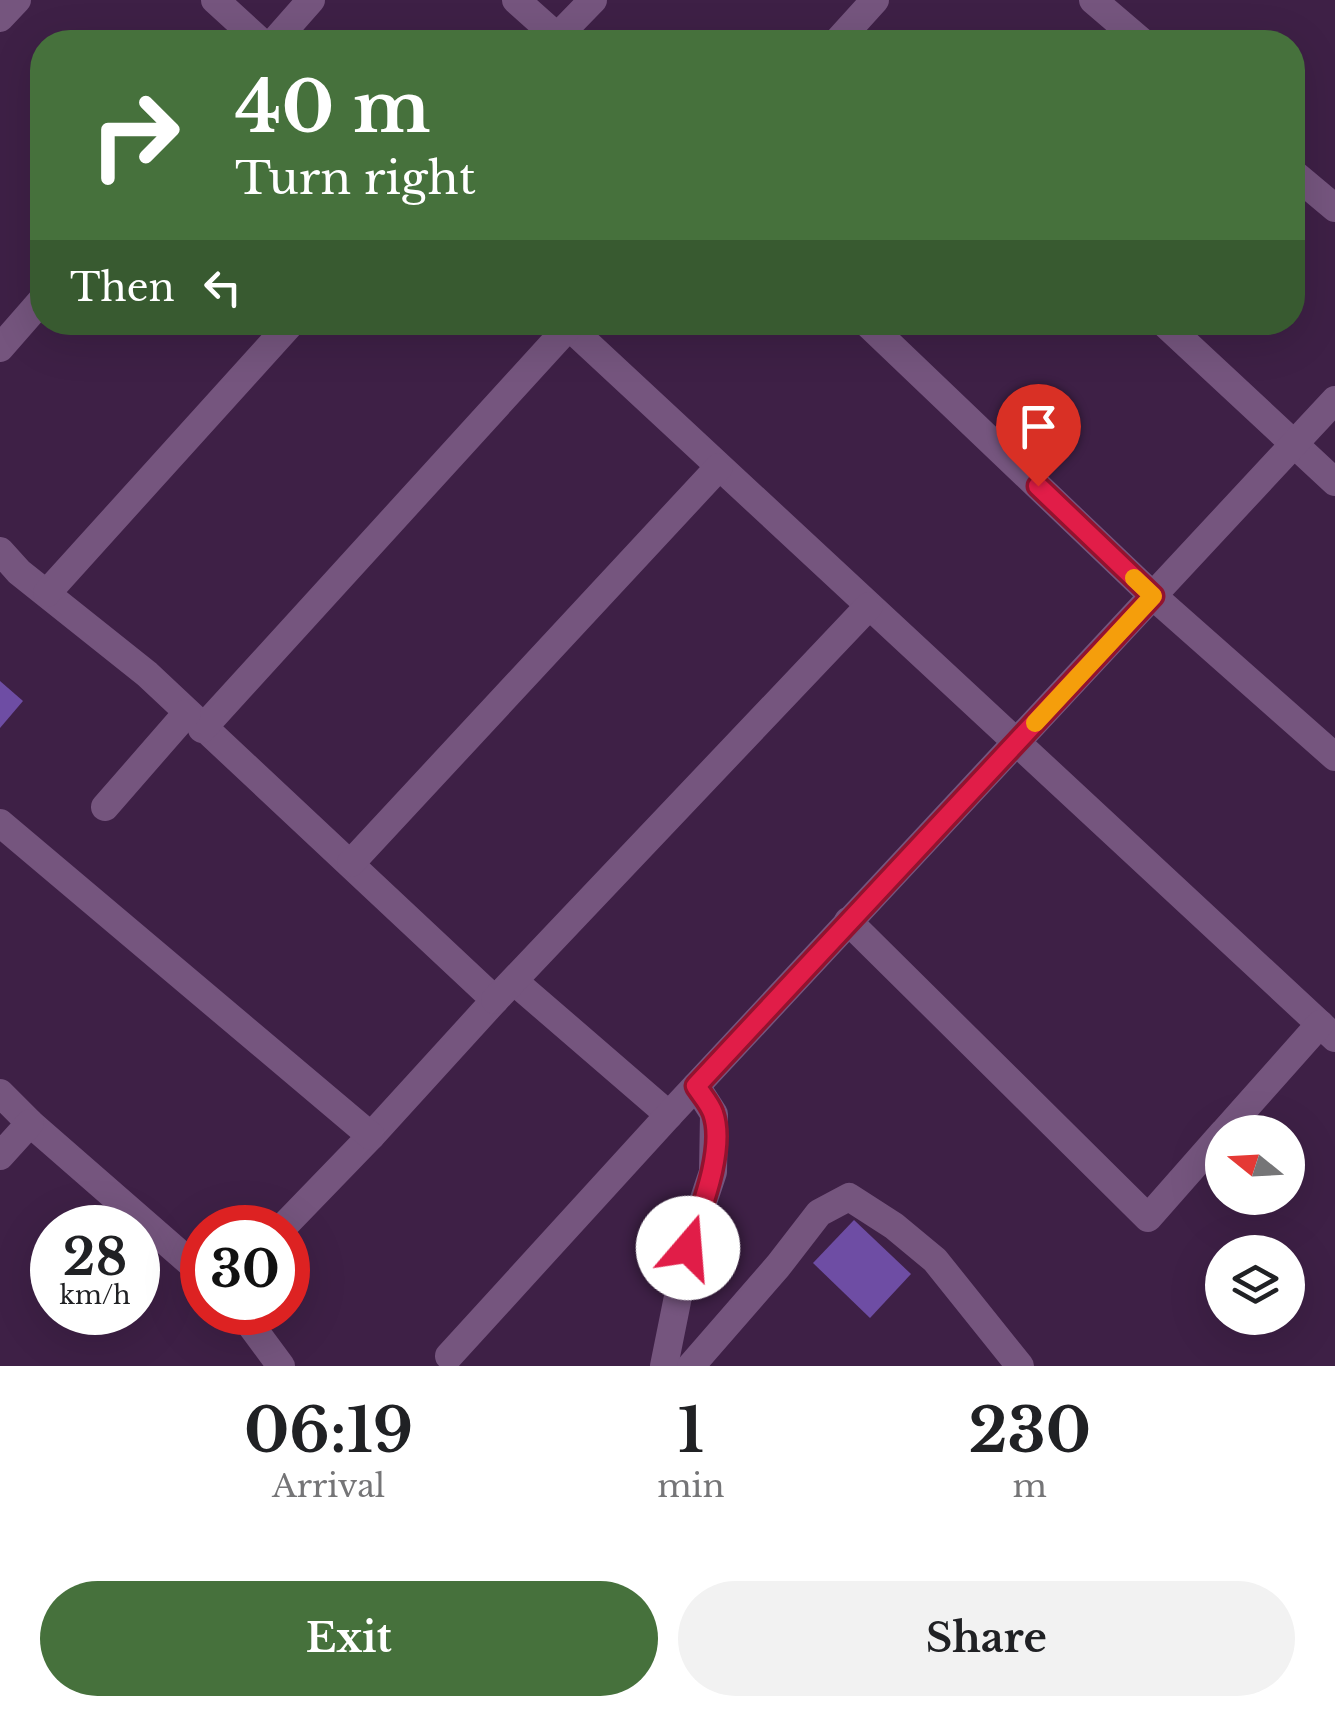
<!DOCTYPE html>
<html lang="en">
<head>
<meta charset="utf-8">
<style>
  :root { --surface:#fff; --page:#f2f2f2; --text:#202124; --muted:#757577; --accent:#46713c }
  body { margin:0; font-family:"Libre Baskerville",serif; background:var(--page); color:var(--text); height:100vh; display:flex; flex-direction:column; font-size:38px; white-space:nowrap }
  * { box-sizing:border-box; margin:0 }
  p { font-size:32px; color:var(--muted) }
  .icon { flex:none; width:55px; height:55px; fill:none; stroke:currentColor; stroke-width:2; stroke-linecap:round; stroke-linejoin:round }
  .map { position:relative; height:1366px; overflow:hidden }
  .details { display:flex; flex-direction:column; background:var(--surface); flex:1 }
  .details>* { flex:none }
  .guide { position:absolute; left:30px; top:30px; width:1275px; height:305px; border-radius:40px; box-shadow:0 10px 40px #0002; background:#46713c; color:#fff; overflow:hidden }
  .needle { width:65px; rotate:288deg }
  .controls { position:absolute; left:1205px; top:1115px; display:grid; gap:20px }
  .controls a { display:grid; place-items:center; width:100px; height:100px; border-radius:50%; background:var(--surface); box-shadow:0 10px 40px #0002; font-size:50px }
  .speed { position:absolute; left:30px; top:1205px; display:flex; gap:20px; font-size:50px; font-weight:700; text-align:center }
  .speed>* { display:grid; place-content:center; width:130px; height:130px; border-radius:50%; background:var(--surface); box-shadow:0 10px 40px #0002; line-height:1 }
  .speed small { font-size:25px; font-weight:400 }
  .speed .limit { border:15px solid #d22; background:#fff; color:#111 }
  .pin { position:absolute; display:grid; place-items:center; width:85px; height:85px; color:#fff; margin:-102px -42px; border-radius:50% 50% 50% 0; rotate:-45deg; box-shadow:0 0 10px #0007 }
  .pin .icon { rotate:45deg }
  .me { position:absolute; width:110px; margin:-55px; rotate:18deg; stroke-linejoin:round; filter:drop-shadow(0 0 8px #0008) }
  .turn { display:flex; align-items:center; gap:35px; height:210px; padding:0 40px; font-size:45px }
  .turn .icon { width:130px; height:130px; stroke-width:2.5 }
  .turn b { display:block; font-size:70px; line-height:85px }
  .then { display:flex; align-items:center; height:95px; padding:0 40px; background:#0003; gap:20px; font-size:38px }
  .eta { display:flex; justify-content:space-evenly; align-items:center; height:170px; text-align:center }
  .eta b { font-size:60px; font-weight:800; line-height:70px }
  .action { display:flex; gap:20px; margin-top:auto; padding:20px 40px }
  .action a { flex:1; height:115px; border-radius:60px; background:var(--accent); color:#fff; font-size:40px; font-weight:800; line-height:115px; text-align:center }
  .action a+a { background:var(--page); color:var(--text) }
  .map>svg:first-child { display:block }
</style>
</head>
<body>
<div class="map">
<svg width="1335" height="1366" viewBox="0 0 1335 1366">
  <rect width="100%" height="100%" fill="#3e2046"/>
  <g fill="#6e4da4">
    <path d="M0,681L23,701L0,728Z"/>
    <path d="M854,1220L911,1274L870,1318L813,1263Z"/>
  </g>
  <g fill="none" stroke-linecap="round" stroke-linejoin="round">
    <g stroke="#75557e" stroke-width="28">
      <path d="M215,0L261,42"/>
      <path d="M516,0L563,42"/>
      <path d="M1093,0L1142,42"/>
      <path d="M557,37L593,0"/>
      <path d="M274,42L311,0"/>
      <path d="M837,42L875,0"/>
      <path d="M1292,172L1335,208"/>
      <path d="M564,322L1335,1038"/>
      <path d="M866,322L1153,596L1335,757"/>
      <path d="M1163,322L1335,482"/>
      <path d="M0,348L42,300"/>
      <path d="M0,551L19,572L147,674L495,1000L371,1136L282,1228"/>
      <path d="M47,593L292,322"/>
      <path d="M202,729L573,322"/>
      <path d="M105,807L187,713"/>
      <path d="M0,823L371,1136"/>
      <path d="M351,863L719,467"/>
      <path d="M848,921L1148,1218L1222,1134"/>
      <path d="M515,982L669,1115"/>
      <path d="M495,1000L869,606"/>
      <path d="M0,1093L30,1123L202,1273"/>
      <path d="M1224,1132L1320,1024"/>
      <path d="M0,1156L30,1123"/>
      <path d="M241,1312L281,1366"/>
      <path d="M449,1356L669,1115L1335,400"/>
      <path d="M664,1366L688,1247L713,1172L714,1114L696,1086"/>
      <path d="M691,1366L778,1266L819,1213L849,1197L894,1226L935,1260L1020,1366"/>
    </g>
    <path stroke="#75557e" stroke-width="28" d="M0,18L17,0"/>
  </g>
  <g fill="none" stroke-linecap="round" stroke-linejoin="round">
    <g stroke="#92132f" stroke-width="25">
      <path id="route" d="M688,1248C700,1212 726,1149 713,1113C710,1104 701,1094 696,1086L1153,596L1038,486"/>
    </g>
    <use href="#route" stroke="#e11d48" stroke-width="18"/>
    <path stroke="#f59e0b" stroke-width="18" d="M1035,723L1153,596L1134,578"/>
  </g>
</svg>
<div class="controls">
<a><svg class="needle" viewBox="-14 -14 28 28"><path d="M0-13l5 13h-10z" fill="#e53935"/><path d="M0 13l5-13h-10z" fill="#757577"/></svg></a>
<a><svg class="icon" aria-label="layers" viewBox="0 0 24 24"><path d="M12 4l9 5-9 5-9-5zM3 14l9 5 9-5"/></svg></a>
</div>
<div class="speed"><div>28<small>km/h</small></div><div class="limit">30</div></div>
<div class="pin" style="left:1038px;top:486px;background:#d93025"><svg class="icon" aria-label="arrive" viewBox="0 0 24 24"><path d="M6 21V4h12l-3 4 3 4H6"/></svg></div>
<svg class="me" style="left:688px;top:1248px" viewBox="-20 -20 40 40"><circle r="19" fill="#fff"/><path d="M0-13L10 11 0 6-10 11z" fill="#e11d48"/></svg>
<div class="guide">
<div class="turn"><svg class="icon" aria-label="right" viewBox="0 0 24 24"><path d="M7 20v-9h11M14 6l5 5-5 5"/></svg><div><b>40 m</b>Turn right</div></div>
<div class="then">Then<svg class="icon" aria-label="left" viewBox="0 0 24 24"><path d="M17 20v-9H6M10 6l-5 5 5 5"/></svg></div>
</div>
</div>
<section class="details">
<div class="eta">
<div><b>06:19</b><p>Arrival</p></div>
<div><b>1</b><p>min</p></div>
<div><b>230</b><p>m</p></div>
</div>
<div class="action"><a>Exit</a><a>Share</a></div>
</section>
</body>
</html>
